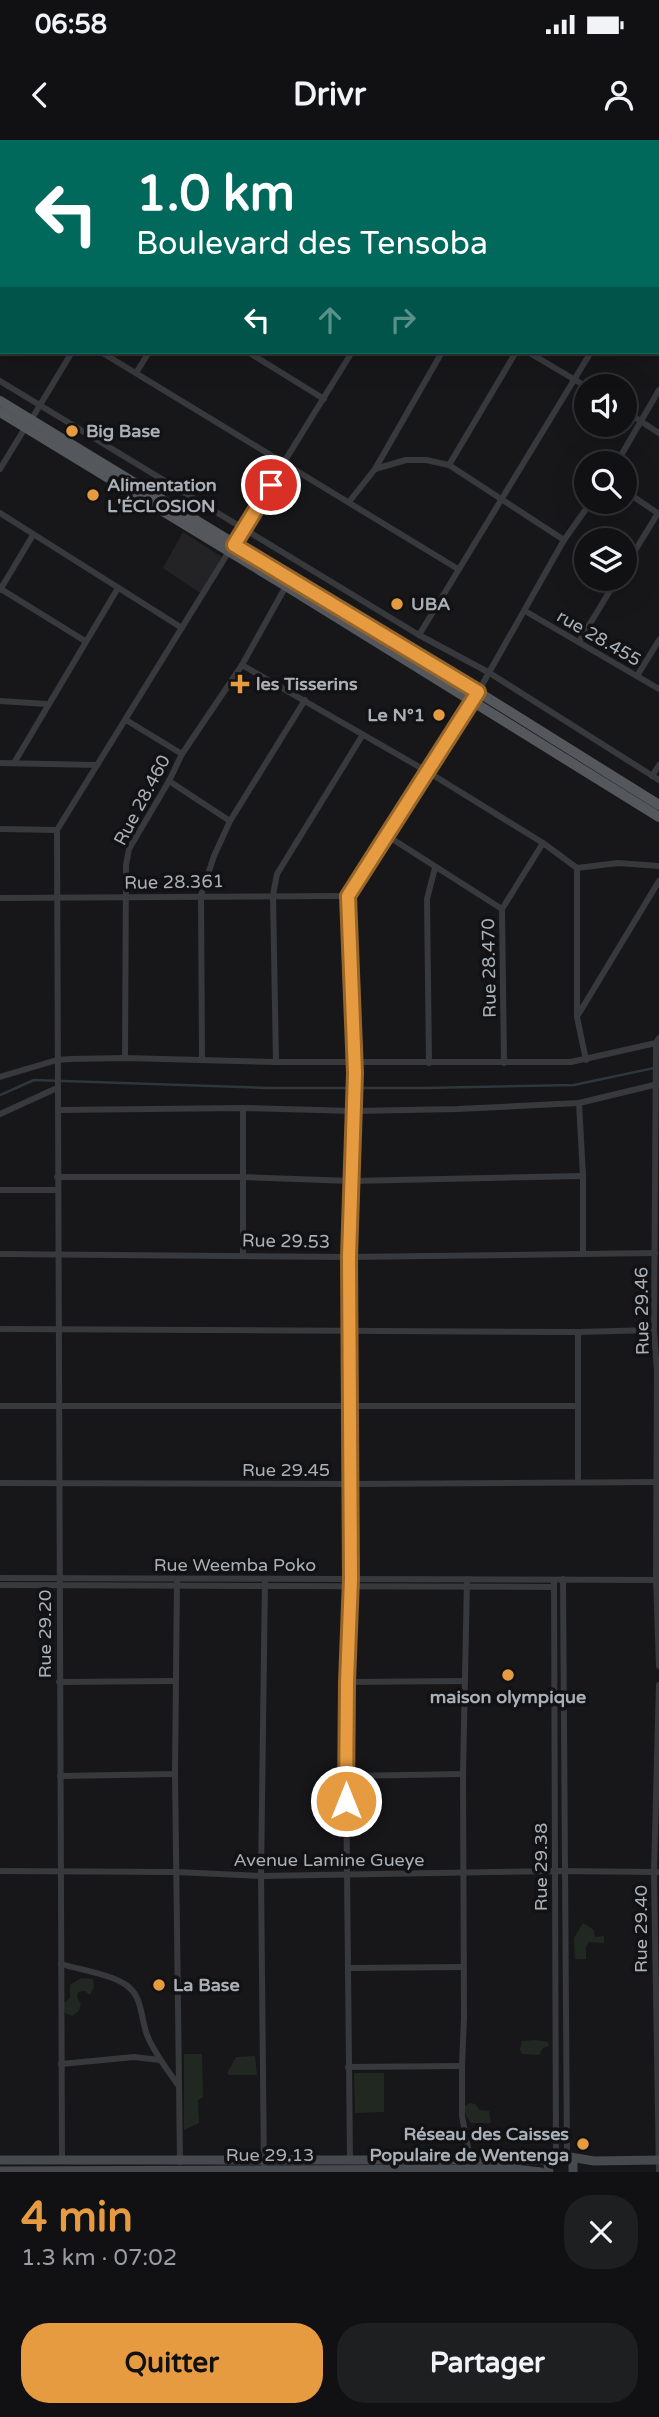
<!DOCTYPE html>
<html lang="fr">
<head>
<meta charset="utf-8">
<style>
  :root { --surface:#111113; --page:#1e1f21; --text:#f1f3f6; --muted:#9c9da0; --line:#303133; --accent:#e69b41 }
  body { margin:0; font-family:"Varela Round",sans-serif; background:var(--page); color:var(--text); height:100vh; display:flex; flex-direction:column; font-size:26px; white-space:nowrap }
  * { box-sizing:border-box; margin:0 }
  p { font-size:23px; color:var(--muted) }
  .icon { flex:none; width:38px; height:38px; fill:none; stroke:currentColor; stroke-width:2; stroke-linecap:round; stroke-linejoin:round }
  .map { position:relative; height:2032px; overflow:hidden }
  .panel { display:flex; flex-direction:column; background:var(--surface); flex:1 }
  .panel>* { flex:none }
  .banner { position:absolute; left:0px; top:0px; width:660px; height:214px; box-shadow:0 7px 28px #0002,0 0 0 2px var(--line); background:#00695c; color:#fff; overflow:hidden }
  .tools { position:absolute; left:574px; top:234px; display:grid; gap:14px }
  .tools a { display:grid; place-items:center; width:63px; height:63px; border-radius:50%; background:var(--surface); box-shadow:0 7px 28px #0002,0 0 0 2px var(--line); font-size:35px }
  .pin { position:absolute; display:grid; place-items:center; width:60px; height:60px; color:#fff; margin:-30px; border:4px solid #fff; border-radius:50%; box-shadow:0 2px 7px #0007 }
  .me { position:absolute; width:77px; margin:-38px; rotate:0deg; stroke-linejoin:round; filter:drop-shadow(0 0 5px #0008) }
  .turn { display:flex; align-items:center; gap:24px; height:147px; padding:0 21px; font-size:32px }
  .turn .icon { width:91px; height:91px; stroke-width:2.5 }
  .turn b { display:block; font-size:49px; line-height:60px }
  .lanes { display:flex; align-items:center; height:66px; padding:0 21px; background:#0003; justify-content:center; gap:35px; direction:ltr }
  .lanes .off { opacity:.35 }
  .round { display:grid; place-items:center; flex:none; width:74px; height:74px; border-radius:28px; background:var(--page) }
  .headline { display:flex; align-items:center; justify-content:space-between; height:119px; padding:0 21px }
  h1 { font-size:42px; font-weight:700; line-height:52px; color:var(--accent) }
  .button { display:flex; gap:14px; margin-top:auto; padding:14px 21px }
  .button a { flex:1; height:80px; border-radius:28px; background:var(--accent); color:#111; font-size:28px; font-weight:700; line-height:80px; text-align:center }
  .button a+a { background:var(--page); color:var(--text) }
  .status { display:flex; justify-content:space-between; align-items:center; height:49px; padding:0 35px; background:var(--surface); direction:ltr }
  .status svg { height:19px; fill:currentColor }
  header { display:flex; justify-content:space-between; align-items:center; height:91px; padding:0 21px; background:var(--surface); font-size:32px; font-weight:700 }
  .map>svg:first-child { display:block }
</style>
</head>
<body>
<div class="status"><b>06:58</b><svg viewBox="0 0 49 12"><path d="M0 12V9h3v3zM5 12V6h3v6zM10 12V3h3v9zM15 12V0h3v12zM26 1h20v11H26zM47 4h2v5h-2z"/></svg></div>
<header><svg class="icon" aria-label="back" viewBox="0 0 24 24"><path d="M15 5l-7 7 7 7"/></svg>Drivr<svg class="icon" aria-label="person" viewBox="0 0 24 24"><circle cx="12" cy="8" r="4"/><path d="M4 21q1-7 8-7t8 7"/></svg></header>
<div class="map">
<svg width="659" height="2032" viewBox="0 0 659 2032">
  <rect width="100%" height="100%" fill="#171719"/>
  <path fill="#232325" d="M183,392L222,417L200,453L163,428Z"/>
  <g fill="#212821">
    <path d="M583,1783L594,1790L595,1797L604,1796V1803L589,1802L586,1807V1819H575L574,1798Z"/>
    <path d="M81,1838L93,1839L94,1847L90,1855L85,1851L78,1852L77,1857L81,1864L79,1871L72,1876L65,1873L63,1864L70,1858V1845Z"/>
    <path d="M536,1900L548,1902L549,1906L543,1908L539,1915L522,1914L520,1909L522,1901Z"/>
    <path d="M184,1914H202L203,1957L198,1960L199,1983L184,1990Z"/>
    <path d="M255,1916L257,1935H229L227,1933L236,1917Z"/>
    <path d="M354,1933H384V1972L355,1973Z"/>
    <path d="M470,1963L475,1964L480,1970L489,1971L491,1983H471L466,1976L464,1967Z"/>
  </g>
  <g fill="none" stroke-linecap="round" stroke-linejoin="round">
    <path stroke="#2e373c" stroke-width="2.5" d="M0,955L34,940L268,948H427L574,945L659,927"/>
    <g stroke="#38393d" stroke-width="6">
      <path d="M48,0L51,2"/>
      <path d="M290,0L293,2"/>
      <path d="M422,0L425,2"/>
      <path d="M546,0L549,2"/>
      <path d="M32,2L33,0"/>
      <path d="M122,2L123,0"/>
      <path d="M199,2L200,0"/>
      <path d="M276,2L277,0"/>
      <path d="M400,2L401,0"/>
      <path d="M481,2L482,0"/>
      <path d="M568,2L569,0"/>
      <path d="M642,2L643,0"/>
      <path d="M0,55L2,52"/>
      <path d="M658,69H659"/>
      <path d="M658,103L659,101"/>
      <path d="M0,148L2,149"/>
      <path d="M101,212L458,429"/>
      <path d="M248,212L324,259"/>
      <path d="M528,212L587,247"/>
      <path d="M136,233L149,212"/>
      <path d="M0,241L419,495L488,532L659,640"/>
      <path d="M625,271L659,293"/>
      <path d="M31,280L72,212"/>
      <path d="M616,324L659,250"/>
      <path d="M449,325L516,212"/>
      <path d="M0,329L25,288"/>
      <path d="M375,329L406,320H426L449,325L564,400"/>
      <path d="M625,351L659,374"/>
      <path d="M349,362L375,329L442,212"/>
      <path d="M0,373L182,488"/>
      <path d="M625,427L658,373"/>
      <path d="M1,449L85,501"/>
      <path d="M0,450L33,395"/>
      <path d="M525,471L659,549"/>
      <path d="M419,495L591,212"/>
      <path d="M579,502L617,439"/>
      <path d="M242,525L428,632L543,703L577,728"/>
      <path d="M637,536L659,500"/>
      <path d="M0,561L47,564"/>
      <path d="M126,580L182,614"/>
      <path d="M0,623L97,625"/>
      <path d="M14,623L118,448"/>
      <path d="M652,636L659,625"/>
      <path d="M169,641L230,681"/>
      <path d="M0,689L57,690"/>
      <path d="M386,695L502,769"/>
      <path d="M0,758L348,756"/>
      <path d="M578,875L659,741"/>
      <path d="M656,903L654,1190L657,1231L656,1438L659,1526"/>
      <path d="M125,918L126,725L129,709L169,641L182,614L242,525L286,446"/>
      <path d="M202,919L201,755L214,716L230,681L305,560"/>
      <path d="M586,920L577,877V728L618,723L659,726"/>
      <path d="M276,922L273,755L277,734L362,596"/>
      <path d="M429,923L427,759L435,728"/>
      <path d="M504,923L502,769L543,703"/>
      <path d="M0,937L57,920L71,919L125,918L276,922H571L656,903L659,898"/>
      <path d="M579,963L583,1036V1113"/>
      <path d="M58,970L243,968L354,971L458,969L579,963L658,944"/>
      <path d="M0,974L57,948"/>
      <path d="M57,1037H239L351,1041L583,1036"/>
      <path d="M0,1050H57"/>
      <path d="M0,1114L349,1117L655,1113"/>
      <path d="M243,1114V968"/>
      <path d="M0,1189L578,1192L654,1190"/>
      <path d="M578,1192V1342"/>
      <path d="M0,1266H577"/>
      <path d="M0,1343L350,1344L659,1342"/>
      <path d="M0,1438L659,1440"/>
      <path d="M177,1439L175,1634L180,2022"/>
      <path d="M467,1439L463,1634L464,1877L462,1926V1976L471,2024"/>
      <path d="M563,1439L567,2015"/>
      <path d="M554,1440L556,2015"/>
      <path d="M0,1445L554,1447"/>
      <path d="M59,1542L176,1541"/>
      <path d="M347,1542L465,1541"/>
      <path d="M60,1636L175,1634"/>
      <path d="M346,1636L463,1634"/>
      <path d="M0,1731L177,1732L261,1736L555,1731L659,1732"/>
      <path d="M61,1824C80,1830 106,1833 123,1843C143,1854 140,1876 147,1895C154,1913 167,1929 178,1945"/>
      <path d="M348,1828L463,1827"/>
      <path d="M61,1924L134,1917L160,1920"/>
      <path d="M348,1927L462,1926"/>
      <path d="M62,2019L57,690L352,212"/>
      <path d="M350,2020L346,1636L351,1439L349,1117L355,933L348,756L428,632L478,552L564,400L591,362"/>
      <path d="M264,2032L261,1736L265,1439"/>
      <path d="M659,2032L654,1732L659,1545"/>
    </g>
    <g stroke="#46494d" stroke-width="9">
      <path d="M570,2017L594,2021L659,2020"/>
      <path d="M0,2020H541C554,2018 563,2008 573,2021V2032"/>
      <path d="M0,2031L514,2029L541,2032"/>
      <path d="M549,2032L548,2026L551,2019"/>
    </g>
    <g stroke="#54575c" stroke-width="10">
      <path d="M0,261L478,552L659,665"/>
      <path d="M0,272L286,446L659,677"/>
    </g>
  </g>
  <g fill="none" stroke-linecap="round" stroke-linejoin="round">
    <g stroke="#96652a" stroke-width="18">
      <path id="route" d="M271,345L234,405L478,552L348,756L355,933L349,1117L351,1439L347,1542L346,1661"/>
    </g>
    <use href="#route" stroke="#e69b41" stroke-width="12"/>
  </g>
  <g fill="#e69b41" stroke="#121214" stroke-width="2.5">
    <circle cx="72" cy="291" r="7"/>
    <circle cx="93" cy="355" r="7"/>
    <circle cx="397" cy="464" r="7"/>
    <path d="M236.5 533.5h7v7h7v7h-7v7h-7v-7h-7v-7h7z"/>
    <circle cx="439" cy="575" r="7"/>
    <circle cx="508" cy="1535" r="7"/>
    <circle cx="159" cy="1845" r="7"/>
    <circle cx="583" cy="2004" r="7"/>
  </g>
  <g text-anchor="middle" dominant-baseline="central" stroke-width="7" stroke-linejoin="round" paint-order="stroke">
    <g font-size="18" font-weight="bold" fill="#aab0b8" stroke="#121214" text-anchor="start">
      <text x="86" y="291">Big Base</text>
      <text x="107" y="345">Alimentation<tspan x="107" dy="21">L'ÉCLOSION</tspan></text>
      <text x="411" y="464">UBA</text>
      <text x="256" y="544">les Tisserins</text>
      <text x="425" y="575" text-anchor="end">Le N°1</text>
      <text x="508" y="1557" text-anchor="middle">maison olympique</text>
      <text x="173" y="1845">La Base</text>
      <text x="569" y="1994" text-anchor="end">Réseau des Caisses<tspan x="569" dy="21">Populaire de Wentenga</tspan></text>
    </g>
    <g font-size="18" fill="#aab0b8" stroke="#121214">
      <text transform="translate(599 498) rotate(30)">rue 28.455</text>
      <text transform="translate(142 660) rotate(-62)">Rue 28.460</text>
      <text transform="translate(174 742) rotate(-1)">Rue 28.361</text>
      <text transform="translate(489 828) rotate(-91)">Rue 28.470</text>
      <text transform="translate(286 1101) rotate(1)">Rue 29.53</text>
      <text transform="translate(642 1171) rotate(-91)">Rue 29.46</text>
      <text x="286" y="1330">Rue 29.45</text>
      <text x="235" y="1425">Rue Weemba Poko</text>
      <text transform="translate(45 1494) rotate(-90)">Rue 29.20</text>
      <text x="329" y="1720">Avenue Lamine Gueye</text>
      <text transform="translate(541 1727) rotate(-90)">Rue 29.38</text>
      <text transform="translate(641 1789) rotate(-90)">Rue 29.40</text>
      <text x="270" y="2015">Rue 29.13</text>
    </g>
  </g>
</svg>
<div class="tools">
<a><svg class="icon" aria-label="sound" viewBox="0 0 24 24"><path d="M4 9h4l5-4v14l-5-4H4zM17 9q2 3 0 6"/></svg></a>
<a><svg class="icon" aria-label="search" viewBox="0 0 24 24"><circle cx="10" cy="10" r="6"/><path d="M15 15l6 6"/></svg></a>
<a><svg class="icon" aria-label="layers" viewBox="0 0 24 24"><path d="M12 4l9 5-9 5-9-5zM3 14l9 5 9-5"/></svg></a>
</div>
<div class="pin" style="left:271px;top:345px;background:#d93025"><svg class="icon" aria-label="arrive" viewBox="0 0 24 24"><path d="M6 21V4h12l-3 4 3 4H6"/></svg></div>
<svg class="me" style="left:346px;top:1661px" viewBox="-20 -20 40 40"><circle r="17" fill="#e69b41" stroke="#fff" stroke-width="3"/><path d="M0-11L8 9 0 5-8 9z" fill="#fff"/></svg>
<div class="banner">
<div class="turn"><svg class="icon" aria-label="left" viewBox="0 0 24 24"><path d="M17 20v-9H6M10 6l-5 5 5 5"/></svg><div><b>1.0 km</b>Boulevard des Tensoba</div></div>
<div class="lanes"><svg class="icon" aria-label="left" viewBox="0 0 24 24"><path d="M17 20v-9H6M10 6l-5 5 5 5"/></svg><svg class="icon off" aria-label="ahead" viewBox="0 0 24 24"><path d="M12 20V5M6 11l6-6 6 6"/></svg><svg class="icon off" aria-label="right" viewBox="0 0 24 24"><path d="M7 20v-9h11M14 6l5 5-5 5"/></svg></div>
</div>
</div>
<section class="panel">
<div class="headline"><div><h1>4 min</h1><p>1.3 km · 07:02</p></div><a class="round"><svg class="icon" aria-label="close" viewBox="0 0 24 24"><path d="M6 6l12 12M18 6L6 18"/></svg></a></div>
<div class="button"><a>Quitter</a><a>Partager</a></div>
</section>
</body>
</html>
